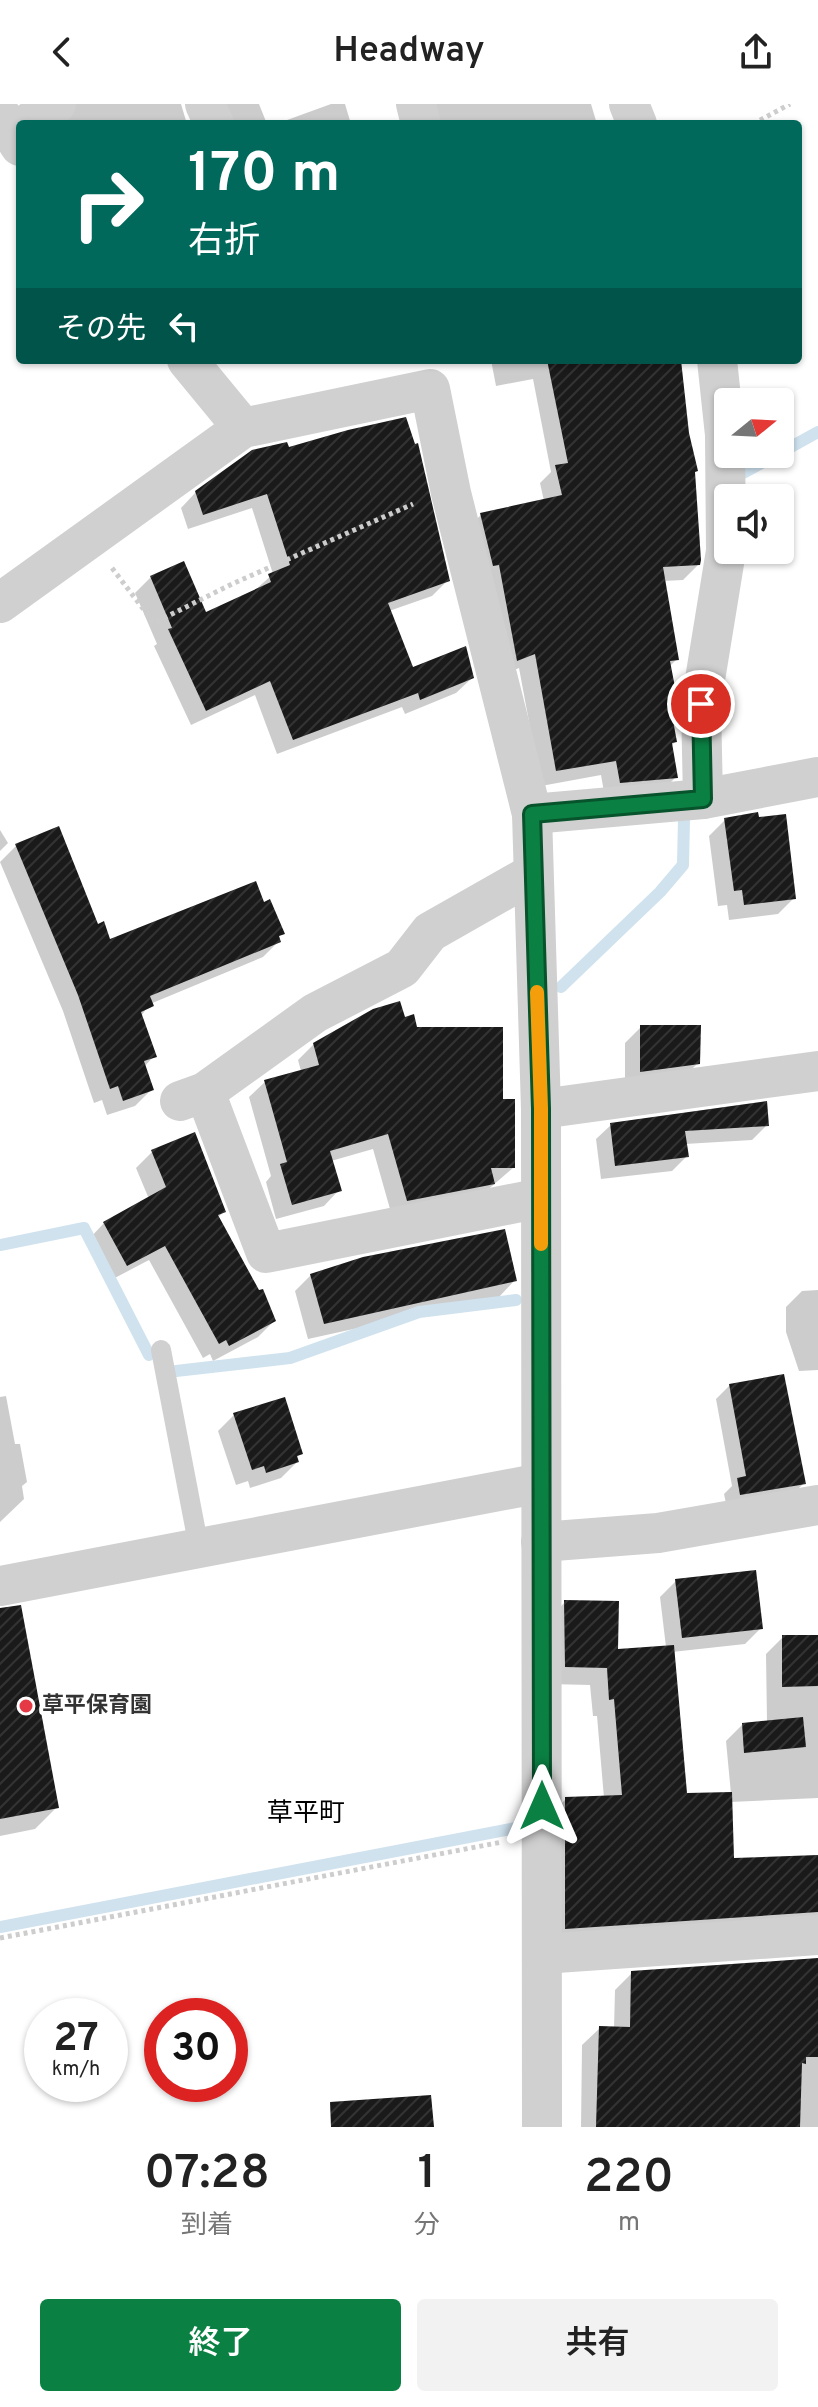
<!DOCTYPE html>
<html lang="ja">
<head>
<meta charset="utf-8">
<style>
  :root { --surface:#fff; --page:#f2f2f2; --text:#222; --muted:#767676; --accent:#0b8043 }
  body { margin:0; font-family:Overpass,"Noto Sans JP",sans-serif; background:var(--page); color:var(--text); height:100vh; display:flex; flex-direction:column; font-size:30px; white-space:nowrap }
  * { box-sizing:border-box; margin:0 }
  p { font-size:26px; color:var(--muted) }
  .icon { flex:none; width:44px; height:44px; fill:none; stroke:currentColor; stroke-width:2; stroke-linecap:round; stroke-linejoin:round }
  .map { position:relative; height:2023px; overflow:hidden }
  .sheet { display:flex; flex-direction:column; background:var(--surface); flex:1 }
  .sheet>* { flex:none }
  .top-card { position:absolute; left:16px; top:16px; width:786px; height:244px; border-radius:8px; box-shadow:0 2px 6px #0004; background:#00695c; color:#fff; overflow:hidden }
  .needle { width:52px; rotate:72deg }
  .fabs { position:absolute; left:714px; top:284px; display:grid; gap:16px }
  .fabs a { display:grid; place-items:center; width:80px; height:80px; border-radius:8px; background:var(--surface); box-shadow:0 2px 6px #0004; font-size:40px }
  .speed { position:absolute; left:24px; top:1894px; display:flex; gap:16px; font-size:40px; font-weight:700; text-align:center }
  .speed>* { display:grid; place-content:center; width:104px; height:104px; border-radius:50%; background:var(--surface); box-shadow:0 2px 6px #0004; line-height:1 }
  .speed small { font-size:20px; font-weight:400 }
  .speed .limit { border:12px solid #d22; background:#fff; color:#111 }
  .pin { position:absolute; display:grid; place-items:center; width:68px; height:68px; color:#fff; margin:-34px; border:4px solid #fff; border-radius:50%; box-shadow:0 2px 8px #0007 }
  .me { position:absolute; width:88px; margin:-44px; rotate:0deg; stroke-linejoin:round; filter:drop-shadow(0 0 6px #0008) }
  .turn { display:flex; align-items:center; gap:28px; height:168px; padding:0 40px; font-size:36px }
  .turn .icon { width:104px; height:104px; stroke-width:2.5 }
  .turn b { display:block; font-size:56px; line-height:68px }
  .then { display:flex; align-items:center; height:76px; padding:0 40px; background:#0003; gap:16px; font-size:30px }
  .eta { display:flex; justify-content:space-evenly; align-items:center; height:136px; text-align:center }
  .eta b { font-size:48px; font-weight:600; line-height:56px }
  .button { display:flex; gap:16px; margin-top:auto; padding:16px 40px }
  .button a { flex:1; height:92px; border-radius:8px; background:var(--accent); color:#fff; font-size:32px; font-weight:600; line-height:92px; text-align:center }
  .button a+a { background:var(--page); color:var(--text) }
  header { display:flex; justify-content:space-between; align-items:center; height:104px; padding:0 40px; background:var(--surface); font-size:36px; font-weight:600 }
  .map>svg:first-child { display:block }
</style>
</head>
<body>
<header><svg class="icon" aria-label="back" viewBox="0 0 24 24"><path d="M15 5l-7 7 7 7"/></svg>Headway<svg class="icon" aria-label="share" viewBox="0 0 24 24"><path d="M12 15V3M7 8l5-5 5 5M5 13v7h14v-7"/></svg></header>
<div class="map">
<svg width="818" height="2023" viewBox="0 0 818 2023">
  <defs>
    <pattern id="building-hatch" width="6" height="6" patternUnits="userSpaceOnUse" patternTransform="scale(2)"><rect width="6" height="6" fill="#1a1a1a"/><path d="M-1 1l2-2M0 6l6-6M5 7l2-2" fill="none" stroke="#333"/></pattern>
  </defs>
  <rect width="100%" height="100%" fill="#fff"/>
  <g fill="#0003">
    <path d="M57,0H181L187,20H63L64,14Z"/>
    <path d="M205,0H259L267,20H216Z"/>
    <path d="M331,0H345L351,20H276Z"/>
    <path d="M418,0H591L597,20H425Z"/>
    <path d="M491,256H679L693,369L699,460L683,476L663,477L677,555L669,563L676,598L669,605L675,638L671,642L676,673L660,689L605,694L601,671L541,682L519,564L502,571L465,426L481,411L544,397L540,379L551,368L533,275L496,282Z"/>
    <path d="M253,347L447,477L432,492L389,507L412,566L472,574L456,589L405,610L402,603L277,650L255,591L191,621L154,542L157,540L135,489L151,473L205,511L254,487L273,470L252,404L188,425L181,404L196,388Z"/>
    <path d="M757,715L794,794L778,810L729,816L727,801L718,802L709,732L725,716Z"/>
    <path d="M0,726L8,739L0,747Z"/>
    <path d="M16,742L97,822L109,838L263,800L282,829L277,834L279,837L263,853L150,900L141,912L154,952L144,963L151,986L135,1002L107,1011L102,996L94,999L63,907L0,758Z"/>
    <path d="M404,915L501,997L513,1064L477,1095L392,1112L373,1045L331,1057L339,1086L324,1102L276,1115L266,1078L271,1072L249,993L265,978L301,967L298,956L314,940Z"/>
    <path d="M641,923L698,959L682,975L625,983V939Z"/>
    <path d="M611,1021H767L752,1036L685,1040L687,1052L672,1067L601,1075L596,1035Z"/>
    <path d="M194,1030L224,1108L217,1114L274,1217L258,1233L213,1257L210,1250L203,1254L149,1156L111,1176L89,1135L104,1119L149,1095L136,1064L152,1048Z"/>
    <path d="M311,1171L515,1176L499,1193L308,1235L295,1187Z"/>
    <path d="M818,1186V1266L799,1267L786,1228V1203L802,1187Z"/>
    <path d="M730,1281L804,1379L790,1393L727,1404L724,1390L732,1382L716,1295Z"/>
    <path d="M6,1292L15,1340H20L27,1378L22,1382L24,1395L0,1418V1293Z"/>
    <path d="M234,1311L301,1349L296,1354L297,1358L281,1374L250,1384L248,1377L236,1381L218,1327Z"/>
    <path d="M676,1477L761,1524L745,1540L672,1548L685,1691L731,1690L726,1637L742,1621L767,1618L766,1550L783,1533H818V1694L730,1698L732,1756L818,1753V1834L548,1842V1712L566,1695L604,1694L597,1612H593L590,1581L548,1580V1516L565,1498L616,1547L666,1543L660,1493Z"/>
    <path d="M0,1513L57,1703L35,1725L0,1732Z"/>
    <path d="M818,1856V2023H581L582,1941L600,1924H614L615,1886L632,1869Z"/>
  </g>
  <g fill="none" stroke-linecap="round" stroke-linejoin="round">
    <g stroke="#cfe2ee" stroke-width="12">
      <path d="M780,349L818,328"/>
      <path d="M743,369L778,350"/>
      <path d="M561,883L660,788L683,761L684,715"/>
      <path d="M0,1141L84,1124L149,1251"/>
      <path d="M176,1267L290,1254L419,1208L516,1196"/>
      <path d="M0,1823L516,1724"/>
    </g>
  </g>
  <g fill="url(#building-hatch)">
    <path d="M547,256H681L689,329L698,367L695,368L701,456L700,461L663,463L679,556L670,557L678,599L670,600L677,638L672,639L678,674L620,679L616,657L556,667L535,550L517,557L499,461L493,462L480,409L562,391L555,361L568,359Z"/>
    <path d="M406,313L415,340L418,339L450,477L388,499L413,563L466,542L474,574L420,596L418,589L293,636L270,577L206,607L168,525L172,524L150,472L184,457L206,508L271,478L268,470L290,461L267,390L203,411L195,387L252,346L287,338L289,343L348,326Z"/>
    <path d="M758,708L759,713L786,710L796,795L744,801L742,786L734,787L724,714Z"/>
    <path d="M59,722L98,820L104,817L110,835L256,777L264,798L270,795L285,830L279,832L281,838L150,892L154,902L141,908L157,953L144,957L154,986L123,997L118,982L110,985L78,891L15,740Z"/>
    <path d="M400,897L405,913L414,910L417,923H503V995H515V1064H491L495,1080L407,1097L388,1030L330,1047L342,1087L292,1101L280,1060L287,1058L264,976L319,961L313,939L373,905Z"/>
    <path d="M640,921H701L700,960L640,968Z"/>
    <path d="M767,997L769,1022L685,1027L689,1053L615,1062L610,1019Z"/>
    <path d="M195,1028L226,1108L218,1111L259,1186L263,1185L276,1217L229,1242L226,1236L219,1240L165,1142L127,1162L103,1118L166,1083L151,1046Z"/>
    <path d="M505,1125L517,1177L324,1220L310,1170L363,1153Z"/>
    <path d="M784,1270L806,1380L740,1391L737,1374L746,1372L729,1280Z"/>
    <path d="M285,1293L303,1350L297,1352L299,1358L266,1369L264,1362L252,1366L233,1309Z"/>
    <path d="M756,1466L763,1525L682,1534L675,1475Z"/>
    <path d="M564,1496L619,1497L618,1545L674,1541L687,1689L732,1688L734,1754L818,1751V1808L565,1825V1693L622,1691L614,1595L609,1596L607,1564L565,1563Z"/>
    <path d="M21,1501L59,1704L0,1715V1504Z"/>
    <path d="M782,1531H818V1582L782,1583Z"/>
    <path d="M803,1613L806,1643L744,1649L742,1619Z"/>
    <path d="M818,1854V1953H806V1960L802,1959L800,2023H596L599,1922L630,1923L631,1867Z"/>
    <path d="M431,1991L434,2023H331L330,1998Z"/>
  </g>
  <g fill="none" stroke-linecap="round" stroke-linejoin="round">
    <g stroke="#cdcdcd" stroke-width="5" stroke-dasharray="4 4" stroke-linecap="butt">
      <path d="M753,20L790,0"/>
      <path d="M112,464L154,519L232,480L413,400"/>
      <path d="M0,1834L502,1738"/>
    </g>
    <path stroke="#d0d0d0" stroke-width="20" d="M161,1246L199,1444"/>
    <g stroke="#d0d0d0" stroke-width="40">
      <path d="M205,0L214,20"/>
      <path d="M416,0L421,20"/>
      <path d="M629,0L637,20"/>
      <path d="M0,10L20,42"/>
      <path d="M27,20L56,0"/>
      <path d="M187,256L243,324"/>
      <path d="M0,499L243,324L430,285L451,389L532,710L541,1005L542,2023"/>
      <path d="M703,695L701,600L726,447L725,331L717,256"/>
      <path d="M532,710L703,695L818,673"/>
      <path d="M205,988L266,1149L541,1094"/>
      <path d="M180,997L205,988L315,909L402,864L430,828L532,770"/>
      <path d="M541,1005L818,967"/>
      <path d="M541,1438L658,1429L818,1401"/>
      <path d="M0,1482L541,1379"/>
      <path d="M542,1850L818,1831"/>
    </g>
  </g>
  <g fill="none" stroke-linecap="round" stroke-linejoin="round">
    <g stroke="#07532c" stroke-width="20">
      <path id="route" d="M542,1702L541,1005L532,710L703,695L701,600"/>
    </g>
    <use href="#route" stroke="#0b8043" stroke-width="14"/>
    <path stroke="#f59e0b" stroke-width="14" d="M537,888L541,1005V1140"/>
  </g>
  <circle fill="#e63946" stroke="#fff" stroke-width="3" cx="26" cy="1602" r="8"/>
  <g text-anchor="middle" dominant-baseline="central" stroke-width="8" stroke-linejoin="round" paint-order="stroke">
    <g font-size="22" font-weight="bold" fill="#333" stroke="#fff" text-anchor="start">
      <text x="42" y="1602">草平保育園</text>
    </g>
    <g font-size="26" fill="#000" stroke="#fff">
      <text x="306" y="1710">草平町</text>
    </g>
  </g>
</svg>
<div class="fabs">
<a><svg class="needle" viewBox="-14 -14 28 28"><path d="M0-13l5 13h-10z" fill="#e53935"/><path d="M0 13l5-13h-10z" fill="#767676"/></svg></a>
<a><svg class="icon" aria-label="sound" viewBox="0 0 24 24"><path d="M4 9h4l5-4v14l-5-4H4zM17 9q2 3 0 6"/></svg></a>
</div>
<div class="speed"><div>27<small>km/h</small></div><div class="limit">30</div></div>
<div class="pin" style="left:701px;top:600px;background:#d93025"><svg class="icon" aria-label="arrive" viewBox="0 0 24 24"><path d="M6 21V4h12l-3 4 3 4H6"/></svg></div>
<svg class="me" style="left:542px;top:1702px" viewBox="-20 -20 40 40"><path d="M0-17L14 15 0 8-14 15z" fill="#0b8043" stroke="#fff" stroke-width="4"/></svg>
<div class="top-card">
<div class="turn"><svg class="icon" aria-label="right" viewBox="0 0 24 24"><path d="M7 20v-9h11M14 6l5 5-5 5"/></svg><div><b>170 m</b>右折</div></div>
<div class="then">その先<svg class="icon" aria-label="left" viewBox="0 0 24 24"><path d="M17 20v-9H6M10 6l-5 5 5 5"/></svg></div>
</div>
</div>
<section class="sheet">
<div class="eta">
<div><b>07:28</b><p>到着</p></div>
<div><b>1</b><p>分</p></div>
<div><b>220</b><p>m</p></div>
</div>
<div class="button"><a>終了</a><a>共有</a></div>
</section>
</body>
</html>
